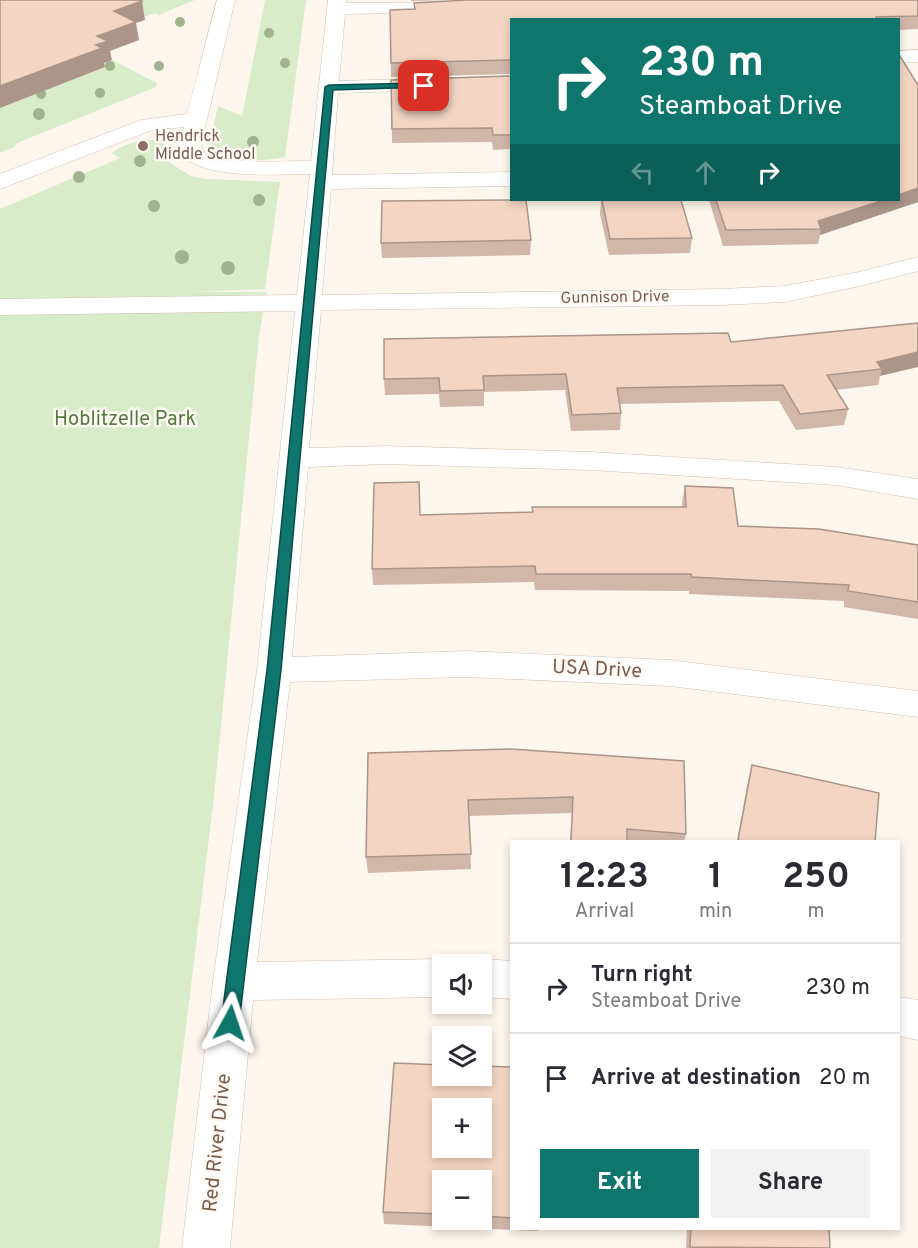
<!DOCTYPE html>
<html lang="en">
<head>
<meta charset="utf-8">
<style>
  :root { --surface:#fff; --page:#f2f2f3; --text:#2b2b33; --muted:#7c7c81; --line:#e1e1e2; --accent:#0f766e }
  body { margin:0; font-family:Overpass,sans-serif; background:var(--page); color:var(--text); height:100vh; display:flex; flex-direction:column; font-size:22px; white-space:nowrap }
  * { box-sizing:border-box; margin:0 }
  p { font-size:20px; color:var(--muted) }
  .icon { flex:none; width:33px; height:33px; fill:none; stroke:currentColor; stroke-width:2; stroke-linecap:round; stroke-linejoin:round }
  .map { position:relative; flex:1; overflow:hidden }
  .side { position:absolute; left:510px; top:840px; width:390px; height:390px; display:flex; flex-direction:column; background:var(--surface); border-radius:0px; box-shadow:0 3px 9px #0003 }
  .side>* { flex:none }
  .guide { position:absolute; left:510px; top:18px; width:390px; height:183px; border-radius:0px; box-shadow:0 3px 9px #0003; background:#0f766e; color:#fff; overflow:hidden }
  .buttons { position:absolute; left:432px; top:954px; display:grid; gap:12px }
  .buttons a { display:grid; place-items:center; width:60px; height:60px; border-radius:0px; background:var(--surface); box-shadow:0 3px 9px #0003; font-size:30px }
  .pin { position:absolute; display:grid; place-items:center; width:51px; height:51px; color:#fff; margin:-26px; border-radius:12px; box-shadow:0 3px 9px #0006 }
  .me { position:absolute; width:66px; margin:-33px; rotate:5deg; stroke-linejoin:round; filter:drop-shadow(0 0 4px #0008) }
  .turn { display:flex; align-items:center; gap:21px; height:126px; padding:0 30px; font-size:27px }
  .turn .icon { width:78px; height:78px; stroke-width:2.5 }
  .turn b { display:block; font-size:42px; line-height:51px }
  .lanes { display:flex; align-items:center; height:57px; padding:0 30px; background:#0003; justify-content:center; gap:30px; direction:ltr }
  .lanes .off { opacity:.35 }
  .eta { display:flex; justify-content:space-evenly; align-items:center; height:102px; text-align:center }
  .eta b { font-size:36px; font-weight:700; line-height:42px }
  .button { display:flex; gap:12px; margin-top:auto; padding:12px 30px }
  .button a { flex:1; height:69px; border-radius:0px; background:var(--accent); color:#fff; font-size:24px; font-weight:700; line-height:69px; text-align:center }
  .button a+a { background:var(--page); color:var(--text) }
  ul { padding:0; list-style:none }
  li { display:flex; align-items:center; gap:18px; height:90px; padding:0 30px; border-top:2px solid var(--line) }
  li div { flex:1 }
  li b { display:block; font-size:22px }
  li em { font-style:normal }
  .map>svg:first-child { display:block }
</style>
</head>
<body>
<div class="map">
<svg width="918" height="1248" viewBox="0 0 918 1248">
  <rect width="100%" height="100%" fill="#fdf6ec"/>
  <g fill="#d8ecc9">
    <path d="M102,0H195L159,15L155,13L141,18Z"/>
    <path d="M265,0H306L285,157C268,161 218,164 209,148L218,106L242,116Z"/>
    <path d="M112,60L157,83L156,87L17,143L14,147L0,153V108L104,67L100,65Z"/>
    <path d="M153,140L164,144L166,156L170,163L191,176L206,179L280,182L265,289L191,292H267L259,335L214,797L159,1248H0V209L120,158L112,153C123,144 139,140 153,140Z"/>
  </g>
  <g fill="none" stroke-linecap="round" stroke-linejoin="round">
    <g stroke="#d1beb0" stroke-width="1">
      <g id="minor">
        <path d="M217,0H235L201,145L204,152C238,165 275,161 311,161L328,0H346V3L457,2L463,3L466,7L463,11L457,12L345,14L339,81L512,76V88L338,93L332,175L512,172V186L331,189L322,295L721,289L785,286L859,272L918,257V271L860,286L785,302L721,305L321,310L309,448L386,446L591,452L836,467L918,479V499L836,485L591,470L386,464L308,467L292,657L466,651L670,660L918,691V717L670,686L466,677L290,682L257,962L442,959L456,964H442V997L253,1000L230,1248H182L213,981L257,670L295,311L0,315V299L297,295L310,174C284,174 182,182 179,145C179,140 183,132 184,127L152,130L0,189V174L141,120L187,114Z"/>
        <path d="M918,50V62L898,63V51Z"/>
        <path d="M482,959L512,961V999L482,997V964H468Z"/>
        <path d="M898,997L918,1000V1040L898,1036Z"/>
      </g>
    </g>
    <use href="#minor" fill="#fff" fill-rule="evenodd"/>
  </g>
  <g fill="#a0b28e">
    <circle cx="180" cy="22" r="5"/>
    <circle cx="269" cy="33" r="5"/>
    <circle cx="285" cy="63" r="5"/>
    <circle cx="110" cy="66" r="5"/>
    <circle cx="159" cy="66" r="5"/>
    <circle cx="100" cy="93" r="5"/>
    <circle cx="41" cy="94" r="5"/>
    <circle cx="39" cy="114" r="6"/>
    <circle cx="253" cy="142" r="6"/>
    <circle cx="140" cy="161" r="6"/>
    <circle cx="79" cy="177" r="6"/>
    <circle cx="259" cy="200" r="6"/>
    <circle cx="154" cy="206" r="6"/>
    <circle cx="182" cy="257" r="7"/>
    <circle cx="228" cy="268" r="7"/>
  </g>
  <g fill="#d1b7a8" fill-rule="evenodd">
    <path d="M411,0H451L411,1Z"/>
    <path d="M918,0V29L898,30V20H512V74L391,77L390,10L414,9V3Z"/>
    <path d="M512,76V149L493,150L492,142L392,143L391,80Z"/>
    <path d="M601,200L692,238L690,253L609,255L600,214Z"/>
    <path d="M709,200H898L918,202L820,235L818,244L723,246Z"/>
    <path d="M531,240L530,255L382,258L381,243Z"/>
    <path d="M918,323L880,376L878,385L836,390L848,409L844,425L796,430L779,401L620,404L621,413L620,430L571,431L565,390L484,392V406L440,407L439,394L385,395L384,379Z"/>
    <path d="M685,486L738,526L918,545V619L844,607V601L689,594V591L535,590L534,582L373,585L372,569L532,512V507H682V502Z"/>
    <path d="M511,749L686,834L684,842H570L572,813L469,816L471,869L368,873L366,857Z"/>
    <path d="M752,765L875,842H737L748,781Z"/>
    <path d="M512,1067V1228H538V1231L384,1224L383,1212ZM442,1180H482V1220H442Z"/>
    <path d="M687,1228H829L830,1248H686Z"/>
  </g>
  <g fill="#aa9588">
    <path d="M142,1L145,20L136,23L139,40L110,51L112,60L104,63L105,67L0,108V86L114,11Z"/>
    <path d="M918,188V202L820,235L821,229L818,221L884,200H898V195Z"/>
    <path d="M918,352V367L880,376L882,369L877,362Z"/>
  </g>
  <g fill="#f3d5c3" stroke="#aa9588" stroke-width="1.5" fill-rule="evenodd">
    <path d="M0,0H140L142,1L114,11L136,22L97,36L108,41L96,45L102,48L0,86Z"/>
    <path d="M467,0H918V16L876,17L877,20H512V60L391,63L390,10L415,9L414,3Z"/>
    <path d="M898,53L918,85V188L898,195Z"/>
    <path d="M512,76V135H493L492,128L392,129L391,80Z"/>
    <path d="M526,200L531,240L381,243L382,201Z"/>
    <path d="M602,200H681L692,238L610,239Z"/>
    <path d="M716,200H884L818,221L821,229L726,230Z"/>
    <path d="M918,323V352L877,362L882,369L827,375L848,409L800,414L783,385L617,388L621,413L572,415L566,374L483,376L484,390L440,391L439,378L384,379V339L728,333L731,342Z"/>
    <path d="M419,482L420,515L533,512L532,507H686L685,486L733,488L738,526L819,529L918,545V602L848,591L849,585L692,577L691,574H536L535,566L372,569L374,483Z"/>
    <path d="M511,749L684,761L686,834L627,829V842H571L573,797L468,800L471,854L366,857L368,753Z"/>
    <path d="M752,765L879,793L875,842H745L738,840Z"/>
    <path d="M394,1063L442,1065V1076H482V1066L512,1067V1218L482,1216V1180H442V1214L383,1212ZM442,1108H482V1148H442Z"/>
    <path d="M691,1228H829L830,1248L690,1247Z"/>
  </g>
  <path fill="#0f766e" stroke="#0a4d48" stroke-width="1.5" d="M424,83L428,86L427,87L333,90L281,670L239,1023L236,1029L230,1031L224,1029L221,1023L267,670L325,87L329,85Z"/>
  <circle fill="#8d6e63" stroke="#fffaf3" stroke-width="2" cx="143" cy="146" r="6"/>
  <g text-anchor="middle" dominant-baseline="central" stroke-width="5" stroke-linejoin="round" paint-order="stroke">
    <g font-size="16" fill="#785e54" stroke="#fffaf3" text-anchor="start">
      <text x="155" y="137">Hendrick<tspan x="155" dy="18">Middle School</tspan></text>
    </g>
    <g font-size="16" fill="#7a5c4d" stroke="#fffaf3">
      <text transform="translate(615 298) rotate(-1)">Gunnison Drive</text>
    </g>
    <g font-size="20" fill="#537a41" stroke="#fffaf3">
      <text x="125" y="420">Hoblitzelle Park</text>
    </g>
    <g font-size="20" fill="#7a5c4d" stroke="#fffaf3">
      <text transform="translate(597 670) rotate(3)">USA Drive</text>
      <text transform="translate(218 1143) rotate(-84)">Red River Drive</text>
    </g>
  </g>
</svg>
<div class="buttons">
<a><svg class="icon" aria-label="sound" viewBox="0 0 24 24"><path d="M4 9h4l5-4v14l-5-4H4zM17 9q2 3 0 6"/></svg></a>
<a><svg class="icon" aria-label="layers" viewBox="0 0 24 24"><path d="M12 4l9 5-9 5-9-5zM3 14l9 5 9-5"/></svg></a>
<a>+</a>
<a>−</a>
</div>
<div class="pin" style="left:424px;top:86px;background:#d93025"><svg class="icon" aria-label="arrive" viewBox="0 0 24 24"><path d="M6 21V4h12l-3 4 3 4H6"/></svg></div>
<svg class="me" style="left:230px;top:1023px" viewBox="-20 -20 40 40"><path d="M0-17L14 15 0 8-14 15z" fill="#0f766e" stroke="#fff" stroke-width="4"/></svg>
<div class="guide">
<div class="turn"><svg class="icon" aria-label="right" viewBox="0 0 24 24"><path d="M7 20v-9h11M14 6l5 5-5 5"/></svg><div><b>230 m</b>Steamboat Drive</div></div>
<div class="lanes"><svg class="icon off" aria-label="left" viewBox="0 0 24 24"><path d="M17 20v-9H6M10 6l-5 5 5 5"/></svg><svg class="icon off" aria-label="ahead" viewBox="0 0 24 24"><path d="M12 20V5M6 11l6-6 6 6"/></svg><svg class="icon" aria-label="right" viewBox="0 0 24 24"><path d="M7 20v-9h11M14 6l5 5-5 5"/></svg></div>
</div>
<section class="side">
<div class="eta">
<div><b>12:23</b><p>Arrival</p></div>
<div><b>1</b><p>min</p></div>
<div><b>250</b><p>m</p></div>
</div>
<ul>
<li><svg class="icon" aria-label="right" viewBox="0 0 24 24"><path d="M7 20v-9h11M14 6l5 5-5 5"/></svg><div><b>Turn right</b><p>Steamboat Drive</p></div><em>230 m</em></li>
<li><svg class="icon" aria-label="arrive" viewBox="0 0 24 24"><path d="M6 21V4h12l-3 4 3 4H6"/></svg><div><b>Arrive at destination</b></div><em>20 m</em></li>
</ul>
<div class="button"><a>Exit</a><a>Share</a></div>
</section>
</div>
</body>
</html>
